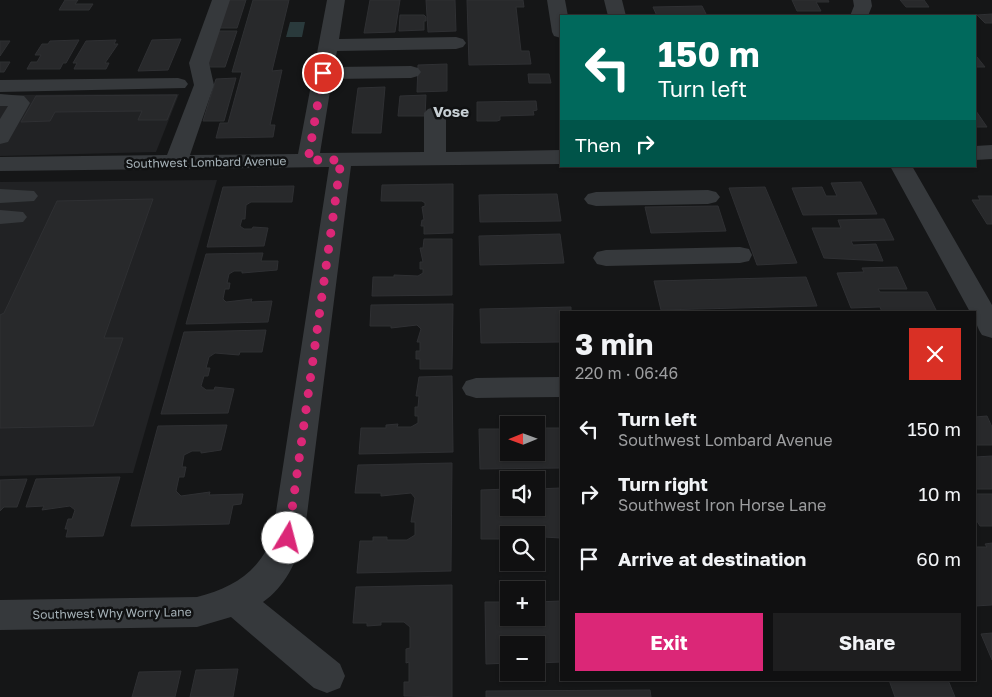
<!DOCTYPE html>
<html lang="en">
<head>
<meta charset="utf-8">
<style>
  :root { --surface:#101011; --page:#1e1e1f; --text:#f1f3f6; --muted:#9c9d9f; --line:#303031; --accent:#db2777 }
  body { margin:0; font-family:"Golos Text",sans-serif; background:var(--page); color:var(--text); height:100vh; display:flex; flex-direction:column; font-size:19px; white-space:nowrap }
  * { box-sizing:border-box; margin:0 }
  p { font-size:16px; color:var(--muted) }
  .icon { flex:none; width:28px; height:28px; fill:none; stroke:currentColor; stroke-width:2; stroke-linecap:round; stroke-linejoin:round }
  .map { position:relative; flex:1; overflow:hidden }
  .drawer { position:absolute; left:560px; top:311px; width:416px; height:370px; display:flex; flex-direction:column; background:var(--surface); border-radius:0px; box-shadow:0 1px 4px #0004,0 0 0 1px var(--line) }
  .drawer>* { flex:none }
  .banner { position:absolute; left:560px; top:15px; width:416px; height:152px; border-radius:0px; box-shadow:0 1px 4px #0004,0 0 0 1px var(--line); background:#00695c; color:#fff; overflow:hidden }
  .needle { width:32px; rotate:269deg }
  .tools { position:absolute; left:500px; top:416px; display:grid; gap:10px }
  .tools a { display:grid; place-items:center; width:45px; height:45px; border-radius:0px; background:var(--surface); box-shadow:0 1px 4px #0004,0 0 0 1px var(--line); font-size:25px }
  .pin { position:absolute; display:grid; place-items:center; width:42px; height:42px; color:#fff; margin:-21px; border:2px solid #fff; border-radius:50%; box-shadow:0 1px 5px #0007 }
  .me { position:absolute; width:55px; margin:-28px; rotate:8deg; stroke-linejoin:round; filter:drop-shadow(0 0 4px #0008) }
  .turn { display:flex; align-items:center; gap:18px; height:105px; padding:0 15px; font-size:22px }
  .turn .icon { width:65px; height:65px; stroke-width:2.5 }
  .turn b { display:block; font-size:35px; line-height:42px }
  .then { display:flex; align-items:center; height:48px; padding:0 15px; background:#0003; gap:10px; font-size:19px }
  .round { display:grid; place-items:center; flex:none; width:52px; height:52px; border-radius:0px; background:var(--page) }
  .overview { display:flex; align-items:center; justify-content:space-between; height:85px; padding:0 15px }
  h1 { font-size:30px; font-weight:700; line-height:38px }
  .button { display:flex; gap:10px; margin-top:auto; padding:10px 15px }
  .button a { flex:1; height:58px; border-radius:0px; background:var(--accent); color:#fff; font-size:20px; font-weight:700; line-height:58px; text-align:center }
  .button a+a { background:var(--page); color:var(--text) }
  ul { padding:0; list-style:none }
  li { display:flex; align-items:center; gap:15px; height:65px; padding:0 15px }
  li div { flex:1 }
  li b { display:block; font-size:19px }
  li em { font-style:normal }
  .map>svg:first-child { display:block }
</style>
</head>
<body>
<div class="map">
<svg width="992" height="697" viewBox="0 0 992 697">
  <rect width="100%" height="100%" fill="#151617"/>
  <g fill="#212224">
    <path d="M179,94L156,152L0,156V95Z"/>
    <path d="M217,180L133,473L0,476V182Z"/>
  </g>
  <path fill="#2a3a3c" d="M290,22H305L302,37H286Z"/>
  <g fill="#28292b" stroke="#2f3033">
    <path d="M65,0H78L75,4H93L89,10H59Z"/>
    <path d="M229,0H246L237,28H220Z"/>
    <path d="M253,0H289L272,71L282,70L270,125H275L273,137L216,138L220,123H228L242,72H232Z"/>
    <path d="M370,0H400L395,32L364,33Z"/>
    <path d="M426,0H455L456,31L428,32Z"/>
    <path d="M467,0H523L524,7H516L521,51H529L531,64L469,65Z"/>
    <path d="M792,0H828L829,2H816L821,11H797Z"/>
    <path d="M900,0H924L929,7H906Z"/>
    <path d="M702,6L707,16H657L653,7Z"/>
    <path d="M992,14V23H985L977,15Z"/>
    <path d="M400,15H424L426,17V21H424V30L399,31Z"/>
    <path d="M219,31H237L225,67H207Z"/>
    <path d="M181,39L168,70L138,71L152,40Z"/>
    <path d="M79,40L66,63H63L60,69H27L31,62H37L41,55H35L42,44H48L50,41Z"/>
    <path d="M116,40L114,44H118L105,63H109L106,69H74L77,63H73L86,41Z"/>
    <path d="M0,41H10L0,56Z"/>
    <path d="M975,57H977L985,67H975Z"/>
    <path d="M0,62H10L4,72H0Z"/>
    <path d="M447,64V91L417,92L418,65Z"/>
    <path d="M528,74H549L551,83H529Z"/>
    <path d="M236,78L224,121H203L216,79Z"/>
    <path d="M385,87L381,133H352L358,88Z"/>
    <path d="M177,95L167,120H138L142,111L55,112L50,121L21,122L36,96Z"/>
    <path d="M426,95L425,116H398L400,96Z"/>
    <path d="M536,101L537,110L533,111L534,115L500,116V120L497,121H477V102Z"/>
    <path d="M975,111H976L987,127H975Z"/>
    <path d="M861,182L877,214L803,215L792,188L822,187L826,196H837L831,183Z"/>
    <path d="M453,184V233L424,234V226H421L422,220H424L422,207L425,206V203L422,201H381L382,185Z"/>
    <path d="M294,186L292,202H251L246,205L245,219H242L240,226L244,229H252L253,227L268,228L264,246L207,247L223,187Z"/>
    <path d="M765,187L797,263L757,265L729,188Z"/>
    <path d="M557,194L561,221L480,222L479,195Z"/>
    <path d="M978,196H992V224H987L972,200H980Z"/>
    <path d="M153,199L104,338H123L93,426L0,428V315L4,313L57,201Z"/>
    <path d="M718,206L726,231L651,233L645,207Z"/>
    <path d="M884,219L894,240L851,241L853,245L876,244L883,261L824,258L812,228H841L838,220Z"/>
    <path d="M560,234L564,263L480,265L479,236Z"/>
    <path d="M424,239H452V295L372,296L373,277H394V275L418,276L423,273V269H420V262H423L420,248H423Z"/>
    <path d="M263,253L261,261H278L277,270L242,273V271H234L229,274L227,283H230L229,289H225L223,299L226,302L252,299L251,302L272,301L268,322L186,324L206,254Z"/>
    <path d="M897,267L907,289H878L880,292H927L937,312H882L880,307L851,308L837,273L864,272L862,268Z"/>
    <path d="M806,277L817,306L661,310L654,281Z"/>
    <path d="M453,304L452,369H420V359H416V351H420V342H417L421,329L417,325L391,328V326H370L371,305Z"/>
    <path d="M571,307V312H561V342L481,343L480,309Z"/>
    <path d="M266,330L262,352H240L239,355L215,353L209,357L206,368H210L208,376H204L201,386L206,390H214L215,387L234,389L228,413L161,414L184,332Z"/>
    <path d="M452,376L453,452L359,454L361,428H386V425L398,424L397,427H411L418,423V416H415V407H418L419,396H416L419,377Z"/>
    <path d="M987,416L992,427V445H975V417Z"/>
    <path d="M227,425L221,450L201,453V451H192L184,455L182,467H186L184,477H179L176,491L181,496L210,492L209,495L243,494L241,504L233,505L229,524L131,526L158,426Z"/>
    <path d="M536,428H561V468L480,469L479,429H509V452H536Z"/>
    <path d="M992,456V489H975V457Z"/>
    <path d="M452,463L451,571L357,573L360,541H373V537H387V540H407L415,535V522H411L415,498L411,493L381,496V493H355L358,465Z"/>
    <path d="M120,477L103,536L66,537L68,529H65L68,519H72L75,510L70,506L42,510L44,506L26,507L36,479Z"/>
    <path d="M27,479L17,507H4L0,511V480Z"/>
    <path d="M561,488V538L509,535V539H481V490L509,489V508H536V489Z"/>
    <path d="M975,494H992V526H980L975,518Z"/>
    <path d="M992,543V605L975,606V547H987L985,544Z"/>
    <path d="M452,585V697L404,696V682H409V662L406,663V649L410,648V627L404,622H381V625L367,626V623H353L356,587Z"/>
    <path d="M561,601V662L536,663V645H509V663L486,664L485,602H509V618H536V602Z"/>
    <path d="M992,633V660L981,634Z"/>
    <path d="M238,669L233,697H190L196,670Z"/>
    <path d="M181,671L175,697H132L139,672Z"/>
    <path d="M889,680H948L955,697H895Z"/>
    <path d="M650,690L651,697H486V691Z"/>
  </g>
  <g fill="none" stroke-linecap="round" stroke-linejoin="round">
    <g fill="#36393c" fill-rule="evenodd">
      <path d="M212,0H230L209,63L214,85L190,155L298,154L327,0H345L339,39L456,37L463,39L466,43L463,47L456,49L337,51L334,67L411,66L418,68L421,72L418,76L411,78L332,79L320,153L424,152V113L428,109L435,107L442,109L446,113V152L561,150V164L351,166L304,538C296,562 285,587 263,602L340,664L345,676L340,688L327,693L314,688L231,617L197,627L0,630V600L197,597C232,588 258,573 272,538L329,167L0,171V157L167,155L194,85L189,63Z"/>
      <path d="M547,0H565L568,16H561V38L554,36L552,32Z"/>
      <path d="M604,0H622L626,16H608Z"/>
      <path d="M853,0H871L872,6L868,16H850L854,6Z"/>
      <path d="M178,78L185,80L188,84L185,88L0,92V80Z"/>
      <path d="M0,94L24,96L30,103L8,142L0,144V119L8,106H0Z"/>
      <path d="M992,145V159L975,160V146Z"/>
      <path d="M890,166H912L992,305V338L982,335C977,327 975,322 975,312H970Z"/>
      <path d="M0,189L34,191L38,196L34,201L0,203Z"/>
      <path d="M708,190L716,192L720,197L716,202L708,204L596,206L588,204L584,199L588,194L596,192Z"/>
      <path d="M0,210L23,212L27,217L23,222L0,224Z"/>
      <path d="M740,247L749,249L752,255L749,261L740,263L606,266L597,264L593,258L597,252L606,250Z"/>
      <path d="M561,377V397L476,398L466,395L462,388L466,381L476,378Z"/>
    </g>
  </g>
  <g fill="none" stroke-linecap="round" stroke-linejoin="round">
    <path stroke="#db2777" stroke-width="9" stroke-dasharray="0 16.2" d="M288,538L341,160H308L323,73"/>
  </g>
  <g text-anchor="middle" dominant-baseline="central" stroke-width="5" stroke-linejoin="round" paint-order="stroke">
    <g font-size="12" fill="#a6b2b8" stroke="#101112">
      <text transform="translate(206 162) rotate(-1)">Southwest Lombard Avenue</text>
      <text transform="translate(112 613) rotate(-1)">Southwest Why Worry Lane</text>
    </g>
    <g font-size="15" font-weight="bold" fill="#c7cfd4" stroke="#101112">
      <text x="451" y="111">Vose</text>
    </g>
  </g>
</svg>
<div class="tools">
<a><svg class="needle" viewBox="-14 -14 28 28"><path d="M0-13l5 13h-10z" fill="#e53935"/><path d="M0 13l5-13h-10z" fill="#9c9d9f"/></svg></a>
<a><svg class="icon" aria-label="sound" viewBox="0 0 24 24"><path d="M4 9h4l5-4v14l-5-4H4zM17 9q2 3 0 6"/></svg></a>
<a><svg class="icon" aria-label="search" viewBox="0 0 24 24"><circle cx="10" cy="10" r="6"/><path d="M15 15l6 6"/></svg></a>
<a>+</a>
<a>−</a>
</div>
<div class="pin" style="left:323px;top:73px;background:#d93025"><svg class="icon" aria-label="arrive" viewBox="0 0 24 24"><path d="M6 21V4h12l-3 4 3 4H6"/></svg></div>
<svg class="me" style="left:288px;top:538px" viewBox="-20 -20 40 40"><circle r="19" fill="#fff"/><path d="M0-13L10 11 0 6-10 11z" fill="#db2777"/></svg>
<div class="banner">
<div class="turn"><svg class="icon" aria-label="left" viewBox="0 0 24 24"><path d="M17 20v-9H6M10 6l-5 5 5 5"/></svg><div><b>150 m</b>Turn left</div></div>
<div class="then">Then<svg class="icon" aria-label="right" viewBox="0 0 24 24"><path d="M7 20v-9h11M14 6l5 5-5 5"/></svg></div>
</div>
<section class="drawer">
<div class="overview"><div><h1>3 min</h1><p>220 m · 06:46</p></div><a class="round" style="background:#d93025;color:#fff"><svg class="icon" aria-label="close" viewBox="0 0 24 24"><path d="M6 6l12 12M18 6L6 18"/></svg></a></div>
<ul>
<li><svg class="icon" aria-label="left" viewBox="0 0 24 24"><path d="M17 20v-9H6M10 6l-5 5 5 5"/></svg><div><b>Turn left</b><p>Southwest Lombard Avenue</p></div><em>150 m</em></li>
<li><svg class="icon" aria-label="right" viewBox="0 0 24 24"><path d="M7 20v-9h11M14 6l5 5-5 5"/></svg><div><b>Turn right</b><p>Southwest Iron Horse Lane</p></div><em>10 m</em></li>
<li><svg class="icon" aria-label="arrive" viewBox="0 0 24 24"><path d="M6 21V4h12l-3 4 3 4H6"/></svg><div><b>Arrive at destination</b></div><em>60 m</em></li>
</ul>
<div class="button"><a>Exit</a><a>Share</a></div>
</section>
</div>
</body>
</html>
